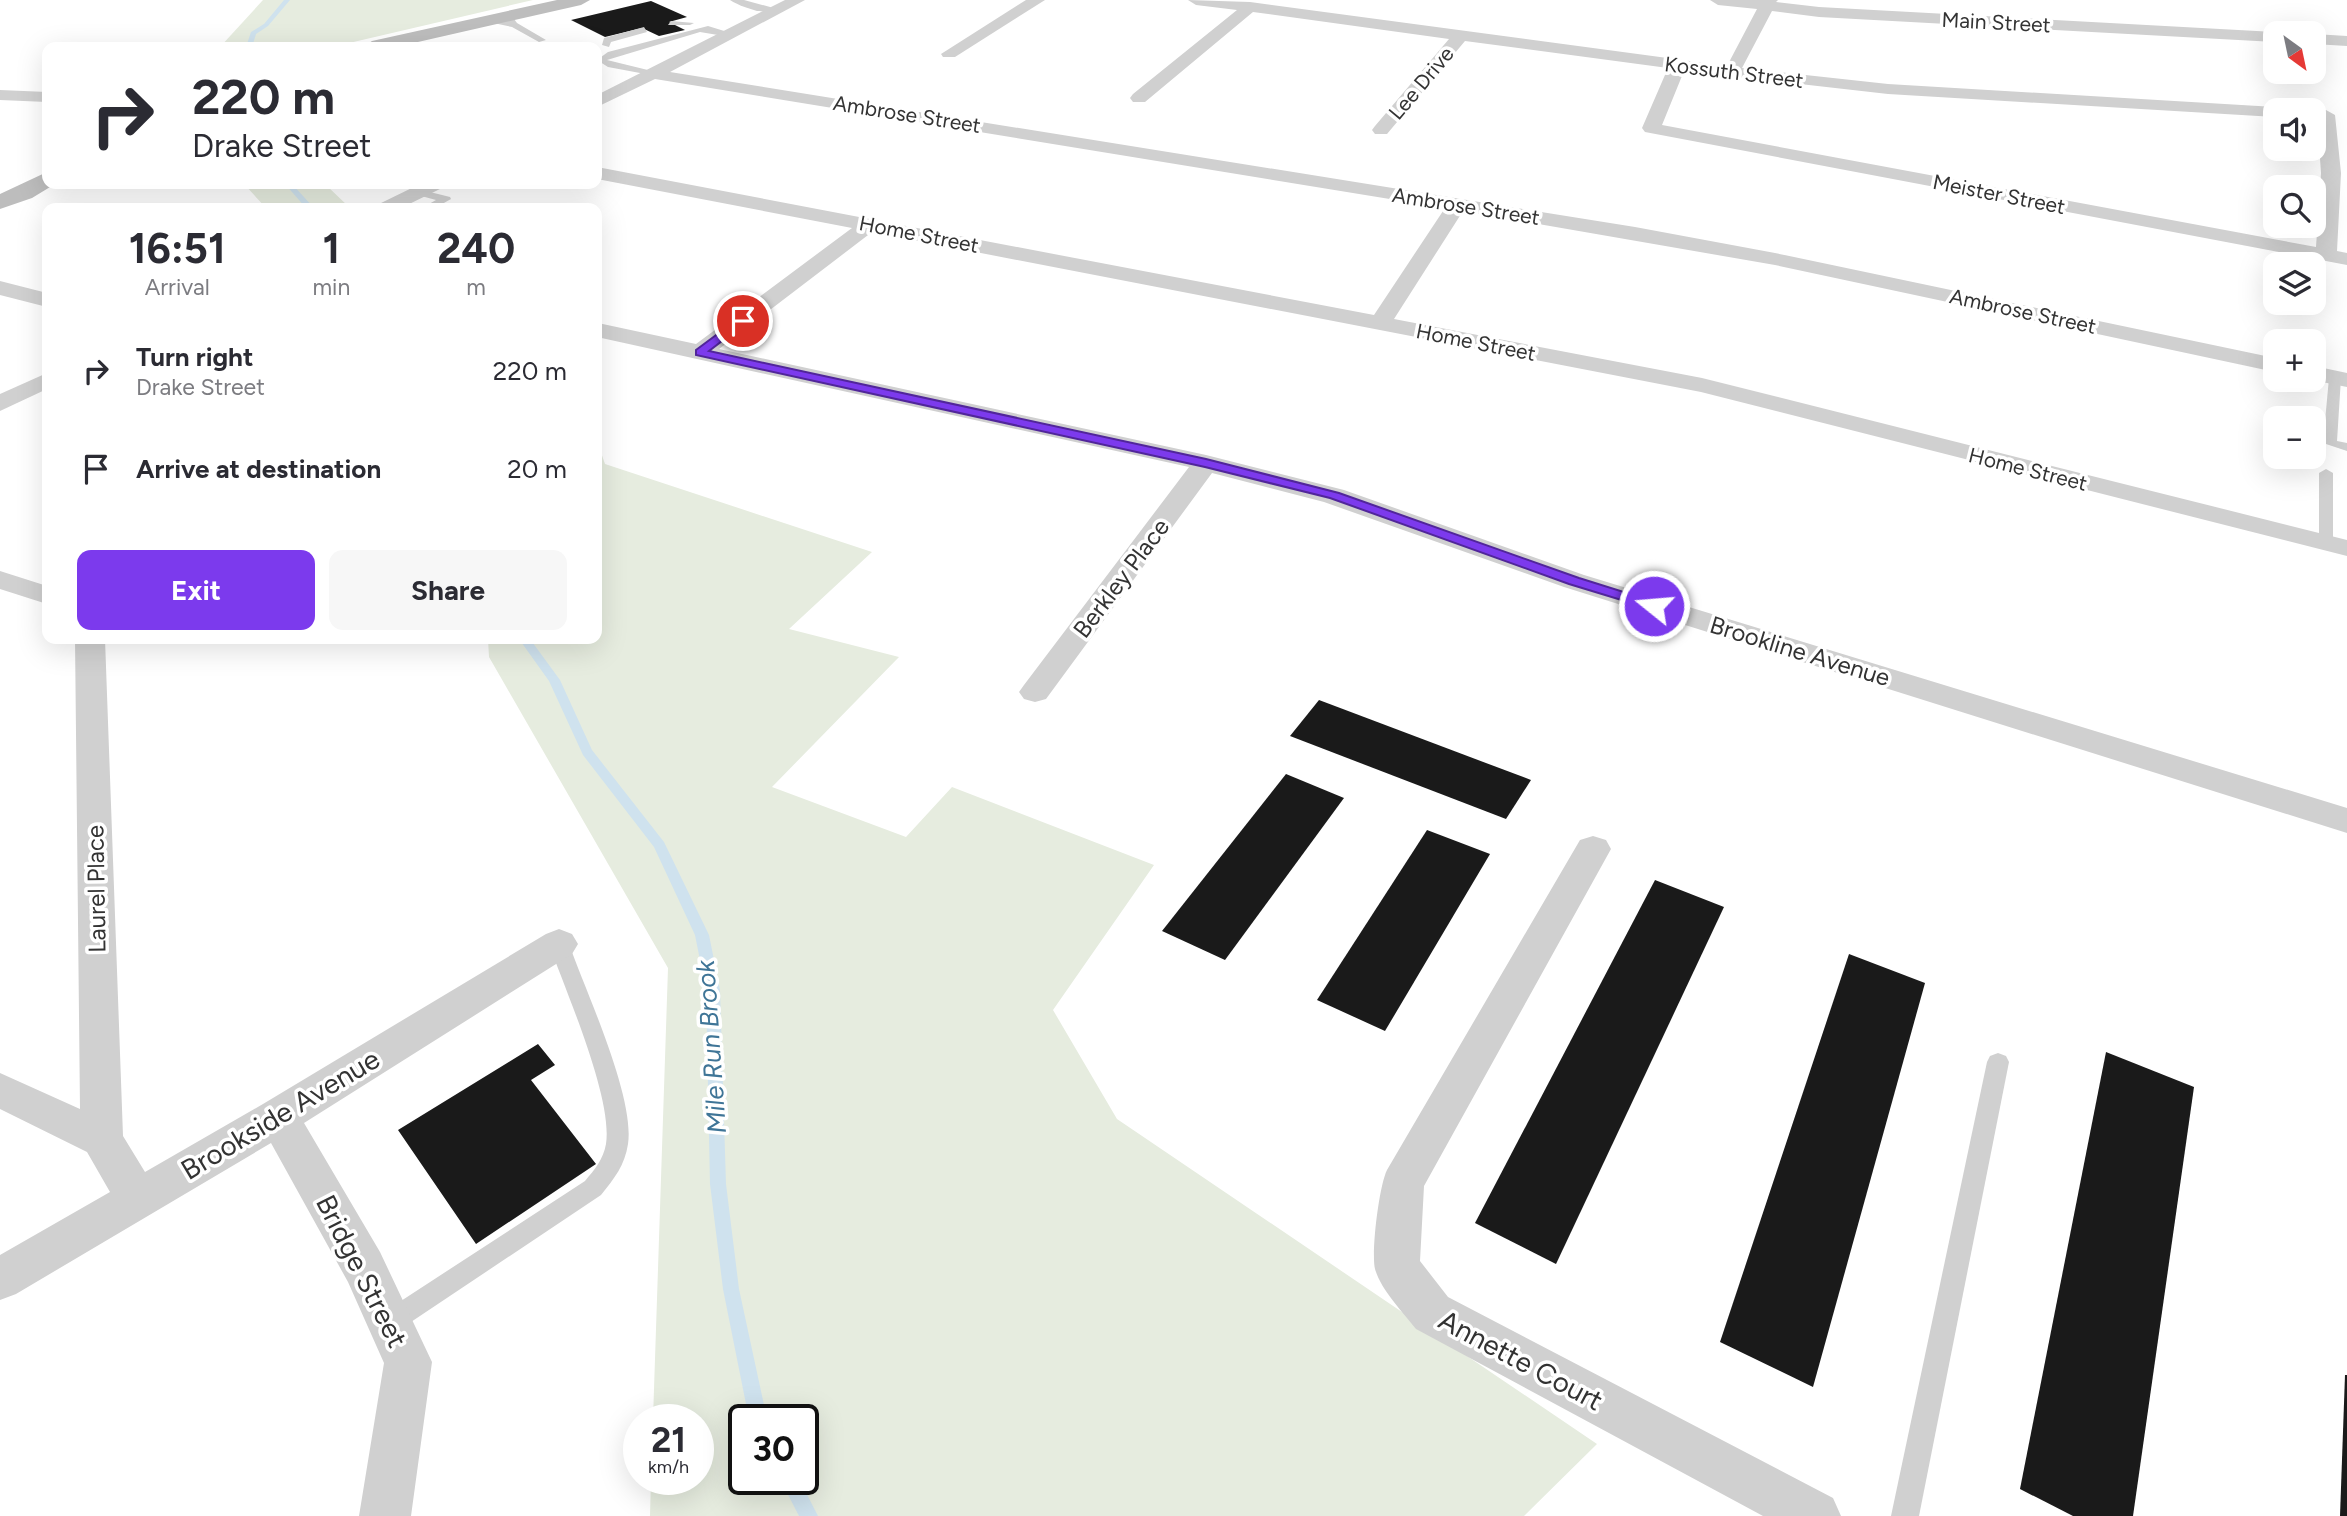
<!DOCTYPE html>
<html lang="en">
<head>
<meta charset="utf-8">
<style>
  :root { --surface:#fff; --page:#f7f7f7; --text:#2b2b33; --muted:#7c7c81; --accent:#7c3aed }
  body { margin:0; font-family:Figtree,sans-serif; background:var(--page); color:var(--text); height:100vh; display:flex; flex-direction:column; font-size:26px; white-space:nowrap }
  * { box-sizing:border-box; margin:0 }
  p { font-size:23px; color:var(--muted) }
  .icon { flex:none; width:38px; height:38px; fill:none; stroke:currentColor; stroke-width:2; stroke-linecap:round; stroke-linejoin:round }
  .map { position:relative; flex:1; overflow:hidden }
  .details { position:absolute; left:42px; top:203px; width:560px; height:441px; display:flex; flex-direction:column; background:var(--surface); border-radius:14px; box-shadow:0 7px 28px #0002 }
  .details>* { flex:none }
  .hud { position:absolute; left:42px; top:42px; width:560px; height:147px; border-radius:14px; box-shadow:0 7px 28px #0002; background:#fff; color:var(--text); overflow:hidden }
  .needle { width:46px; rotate:147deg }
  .fabs { position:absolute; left:2263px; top:21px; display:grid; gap:14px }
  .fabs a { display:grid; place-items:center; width:63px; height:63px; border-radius:14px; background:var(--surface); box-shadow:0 7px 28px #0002; font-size:35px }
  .speed { position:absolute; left:623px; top:1404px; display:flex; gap:14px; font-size:35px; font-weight:700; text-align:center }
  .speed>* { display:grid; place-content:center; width:91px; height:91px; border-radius:50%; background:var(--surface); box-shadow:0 7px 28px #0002; line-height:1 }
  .speed small { font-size:18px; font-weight:400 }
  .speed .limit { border:4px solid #111; border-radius:10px; background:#fff; color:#111 }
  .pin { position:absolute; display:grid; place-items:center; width:60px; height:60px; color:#fff; margin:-30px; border:4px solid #fff; border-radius:50%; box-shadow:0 2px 7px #0007 }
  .me { position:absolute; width:77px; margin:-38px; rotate:287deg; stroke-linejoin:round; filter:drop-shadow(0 0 5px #0008) }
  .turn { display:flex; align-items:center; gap:24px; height:147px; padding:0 35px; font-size:32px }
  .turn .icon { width:91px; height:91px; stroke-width:2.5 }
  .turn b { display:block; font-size:49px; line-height:60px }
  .eta { display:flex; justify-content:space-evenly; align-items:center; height:119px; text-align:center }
  .eta b { font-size:42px; font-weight:700; line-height:49px }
  .primary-button { display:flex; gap:14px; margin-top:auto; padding:14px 35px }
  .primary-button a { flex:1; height:80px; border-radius:14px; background:var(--accent); color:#fff; font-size:28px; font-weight:700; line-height:80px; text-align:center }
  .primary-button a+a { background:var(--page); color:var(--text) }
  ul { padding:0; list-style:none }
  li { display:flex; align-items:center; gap:21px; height:98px; padding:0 35px }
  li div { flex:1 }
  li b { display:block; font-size:26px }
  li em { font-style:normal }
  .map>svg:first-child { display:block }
</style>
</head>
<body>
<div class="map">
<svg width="2347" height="1516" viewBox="0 0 2347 1516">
  <rect width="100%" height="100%" fill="#fff"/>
  <g fill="#e6ecdf" fill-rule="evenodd">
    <path d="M263,0H533L332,47H220Z"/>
    <path d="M244,184H325L350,208H266Z"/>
    <path d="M597,441L605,464L872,552L789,629L899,657L772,787L906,837L952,787L1154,865L1053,1010L1117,1119L1597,1444L1524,1516H650L651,1479H698V1419H653L668,968L489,657L488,639H597ZM744,1419H803V1479H744Z"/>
  </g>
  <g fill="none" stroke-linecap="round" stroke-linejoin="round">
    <g fill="#cfe2ee" fill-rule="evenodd">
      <path d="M284,0H290L268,26L256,34L252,47H246L251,32L264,24Z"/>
      <path d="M285,184H292L314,208H306Z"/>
      <path d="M519,639H530L560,680L592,750L664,842L709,935L720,990L726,1184L739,1289L767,1419H749L723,1289L710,1184L706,990L695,935L654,847L583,755L549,681Z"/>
      <path d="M780,1479H799L818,1516H799Z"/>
    </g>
  </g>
  <g fill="#1a1a1a">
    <path d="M651,1L687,17L669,22L685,30L659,36L642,28L605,37L571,20Z"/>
    <path d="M1319,700L1531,780L1506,819L1290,736Z"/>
    <path d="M1286,774L1344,798L1225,960L1162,931Z"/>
    <path d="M1427,830L1490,854L1385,1031L1317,1000Z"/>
    <path d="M1655,880L1724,907L1556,1264L1475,1223Z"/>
    <path d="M1849,954L1925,983L1813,1387L1720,1342Z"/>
    <path d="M538,1044L555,1065L531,1080L596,1164L476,1244L398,1130Z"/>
    <path d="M2106,1052L2194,1087L2133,1516H2073L2020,1489Z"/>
    <path d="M2345,1375H2347V1516H2340Z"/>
  </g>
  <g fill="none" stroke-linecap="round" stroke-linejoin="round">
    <g fill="#d0d0d0" fill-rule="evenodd">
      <path d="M730,0H744L781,10C768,16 742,8 730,0Z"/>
      <path d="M505,15H511L517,23L546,40L539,42L512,27L484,21L488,19L507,21Z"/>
      <path d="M671,21L694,23L690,25H668Z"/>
      <path d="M708,26L734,34L730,37L700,32L607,60L656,72V76L608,67L597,60L608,52Z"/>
      <path d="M644,27L647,32L611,42L609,47L602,45L604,38Z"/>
      <path d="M418,189L450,197L451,199L435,208H422L436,200L414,194V190Z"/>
      <path d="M2335,374L2341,378L2337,441L2347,443V451L2323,443L2329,378Z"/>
      <path d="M2326,469L2333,473V543L2326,547L2319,543V473Z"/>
      <path d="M559,936L566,939L569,944C586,992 635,1097 628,1144C625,1165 614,1179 601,1195L399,1330L390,1334L381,1330L378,1322L381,1314L585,1181C595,1169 603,1160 606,1144C613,1098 566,992 549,944L552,939Z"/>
      <path d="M1998,1053L2006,1056L2009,1062L1919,1516H1891L1987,1062L1990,1056Z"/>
    </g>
    <g fill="#d0d0d0" fill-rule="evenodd">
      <path d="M785,0H805L670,72L1635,227L1775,253L2275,358V372L1775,265L1463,211L1394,319L1702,378L2347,540V556L1701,392L872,232L719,349L1206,455L1344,490L1584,575L2347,808V833L1564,587L1324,502L1212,473L1046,699L1035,702L1024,699L1019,692L1024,685L1189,467L597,337L598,323L696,344L852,228L597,179V167L1374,315L1445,208L655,79L597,107V95Z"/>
      <path d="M1026,0H1045L955,57H943L941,54Z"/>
      <path d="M1188,0L1250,2L1727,66L1757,9L1718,5L1710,0H1778L1776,2L1819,7L2275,32L2279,33H2275V42L1819,17L1772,11L1742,68L1888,84L2275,107L2283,110H2275V117L1888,94L1684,71L1662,125L2316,247L2321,173L2317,115L2326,110L2335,115L2341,173L2337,251L2347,253V265L1645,132L1642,128L1668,68L1465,41L1387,134H1375L1372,130L1375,126L1449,39L1253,12L1145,102H1133L1130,98L1133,94L1237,10L1196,5Z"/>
      <path d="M2314,34L2347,36V46L2314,44Z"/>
      <path d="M0,90L47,92V102L0,100Z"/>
      <path d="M420,184H445L442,188L401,208H376L379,204Z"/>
      <path d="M0,281L47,293V307L0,295Z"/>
      <path d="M2314,366L2347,373V387L2312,380Z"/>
      <path d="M47,373V389L0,411V394Z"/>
      <path d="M0,571L47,586V604L0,589Z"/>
      <path d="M75,639H105L123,1136L145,1172L263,1104L546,934L559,929L572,934L578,944L572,954L304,1123L380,1252L432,1362L411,1516H359L384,1363L348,1282L271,1143L16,1294L0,1300V1255L110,1192L87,1152L0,1109V1073L80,1109Z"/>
      <path d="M1593,836L1606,840L1611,849L1424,1186L1420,1261L1448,1297L1833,1498L1841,1516H1763L1416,1329C1402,1311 1381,1290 1375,1269C1371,1253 1379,1186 1387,1170L1580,840Z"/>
    </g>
    <g fill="#bdbdbd" fill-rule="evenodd">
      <path d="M557,0H590L581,5L396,47H363L372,41Z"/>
      <path d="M47,172V184H55L32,198L0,209V194Z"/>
    </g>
  </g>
  <path fill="#7c3aed" stroke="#51269a" stroke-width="2" d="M739,318L748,321L709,351L1206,459L1339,493L1579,578L1659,603L1661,606L1654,610L1569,584L1330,498L1205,467L696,355V350Z"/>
  <g text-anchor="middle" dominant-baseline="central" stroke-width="7" stroke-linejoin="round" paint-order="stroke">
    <g font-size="21" fill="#333" stroke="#fff">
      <text transform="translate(1996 22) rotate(3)">Main Street</text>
      <text transform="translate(1734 72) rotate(7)">Kossuth Street</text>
      <text transform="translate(1421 83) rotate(-50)">Lee Drive</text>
      <text transform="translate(907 114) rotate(9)">Ambrose Street</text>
      <text transform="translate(1999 194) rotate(11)">Meister Street</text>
      <text transform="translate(1466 206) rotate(9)">Ambrose Street</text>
      <text transform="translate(919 234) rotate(11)">Home Street</text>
      <text transform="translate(2023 311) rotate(12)">Ambrose Street</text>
      <text transform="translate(1476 342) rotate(11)">Home Street</text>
      <text transform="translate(2028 469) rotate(14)">Home Street</text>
    </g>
    <g font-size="24" fill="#333" stroke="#fff">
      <text transform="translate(1121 578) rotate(-53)">Berkley Place</text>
      <text transform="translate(1800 651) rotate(17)">Brookline Avenue</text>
      <text transform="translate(96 889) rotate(-91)">Laurel Place</text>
    </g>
    <g font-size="26" font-style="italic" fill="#3f7597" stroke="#fff">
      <text transform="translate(711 1047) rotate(-94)">Mile Run Brook</text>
    </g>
    <g font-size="28" fill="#333" stroke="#fff">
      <text transform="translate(280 1114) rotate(-31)">Brookside Avenue</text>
      <text transform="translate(362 1271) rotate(63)">Bridge Street</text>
      <text transform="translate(1521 1360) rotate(28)">Annette Court</text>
    </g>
  </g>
</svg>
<div class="fabs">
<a><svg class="needle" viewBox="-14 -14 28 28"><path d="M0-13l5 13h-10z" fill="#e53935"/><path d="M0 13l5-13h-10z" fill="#7c7c81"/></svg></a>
<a><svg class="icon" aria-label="sound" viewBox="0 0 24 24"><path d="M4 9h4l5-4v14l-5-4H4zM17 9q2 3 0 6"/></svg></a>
<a><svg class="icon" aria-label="search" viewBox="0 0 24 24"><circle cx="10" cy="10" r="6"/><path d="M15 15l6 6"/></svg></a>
<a><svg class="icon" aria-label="layers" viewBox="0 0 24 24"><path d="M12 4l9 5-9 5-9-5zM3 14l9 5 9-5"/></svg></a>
<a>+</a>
<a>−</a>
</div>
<div class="speed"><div>21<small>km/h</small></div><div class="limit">30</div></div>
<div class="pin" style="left:743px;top:321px;background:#d93025"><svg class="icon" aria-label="arrive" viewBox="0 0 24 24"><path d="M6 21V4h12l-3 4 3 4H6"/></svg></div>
<svg class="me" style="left:1654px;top:606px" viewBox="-20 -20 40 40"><circle r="17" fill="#7c3aed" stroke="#fff" stroke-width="3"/><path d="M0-11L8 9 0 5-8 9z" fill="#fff"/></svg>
<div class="hud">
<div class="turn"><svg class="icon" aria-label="right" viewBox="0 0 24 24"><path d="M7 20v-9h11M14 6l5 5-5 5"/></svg><div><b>220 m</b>Drake Street</div></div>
</div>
<section class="details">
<div class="eta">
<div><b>16:51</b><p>Arrival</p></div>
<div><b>1</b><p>min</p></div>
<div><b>240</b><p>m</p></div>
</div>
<ul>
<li><svg class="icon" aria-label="right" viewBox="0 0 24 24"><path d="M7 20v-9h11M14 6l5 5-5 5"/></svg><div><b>Turn right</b><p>Drake Street</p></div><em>220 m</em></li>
<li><svg class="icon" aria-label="arrive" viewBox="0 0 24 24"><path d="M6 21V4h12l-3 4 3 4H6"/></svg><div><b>Arrive at destination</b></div><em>20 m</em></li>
</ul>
<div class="primary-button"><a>Exit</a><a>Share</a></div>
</section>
</div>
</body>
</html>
